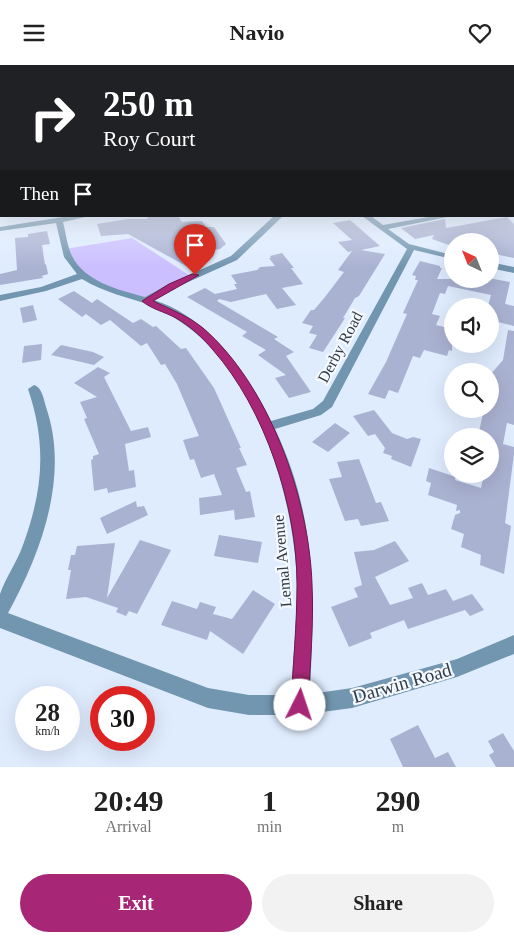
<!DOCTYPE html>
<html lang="en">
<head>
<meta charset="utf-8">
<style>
  :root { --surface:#fff; --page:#f2f2f2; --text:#222; --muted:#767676; --accent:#a72776 }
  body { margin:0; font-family:"Times New Roman",serif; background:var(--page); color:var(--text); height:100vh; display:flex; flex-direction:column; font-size:19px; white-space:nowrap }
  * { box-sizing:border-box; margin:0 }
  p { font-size:16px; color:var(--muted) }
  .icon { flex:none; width:28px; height:28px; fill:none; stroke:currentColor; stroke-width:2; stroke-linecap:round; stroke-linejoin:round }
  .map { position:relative; height:702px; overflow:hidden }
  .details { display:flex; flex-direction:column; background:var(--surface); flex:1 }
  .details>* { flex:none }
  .hud { position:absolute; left:0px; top:0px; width:515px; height:152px; box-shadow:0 5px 20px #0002; background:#202124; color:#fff; overflow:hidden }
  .needle { width:32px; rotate:317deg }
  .tools { position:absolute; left:444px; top:168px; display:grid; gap:10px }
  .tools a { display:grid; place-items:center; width:55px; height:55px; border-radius:50%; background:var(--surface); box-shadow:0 5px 20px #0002; font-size:25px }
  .speed { position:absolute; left:15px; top:621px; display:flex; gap:10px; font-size:25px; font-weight:700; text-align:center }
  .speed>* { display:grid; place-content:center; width:65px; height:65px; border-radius:50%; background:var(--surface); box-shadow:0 5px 20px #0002; line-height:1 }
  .speed small { font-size:12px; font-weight:400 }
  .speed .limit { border:8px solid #d22; background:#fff; color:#111 }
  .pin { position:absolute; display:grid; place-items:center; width:42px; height:42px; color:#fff; margin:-51px -21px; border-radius:50% 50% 50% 0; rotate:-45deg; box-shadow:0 0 5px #0007 }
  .pin .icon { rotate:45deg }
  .me { position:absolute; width:55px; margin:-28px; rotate:4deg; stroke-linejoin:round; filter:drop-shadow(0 0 4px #0008) }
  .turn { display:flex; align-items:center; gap:18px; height:105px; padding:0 20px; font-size:22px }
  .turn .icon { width:65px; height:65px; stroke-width:2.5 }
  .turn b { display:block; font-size:35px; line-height:42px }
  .then { display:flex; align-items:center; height:48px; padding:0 20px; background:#0003; gap:10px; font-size:19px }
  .eta { display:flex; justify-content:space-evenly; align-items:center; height:85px; text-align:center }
  .eta b { font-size:30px; font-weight:700; line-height:35px }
  .action { display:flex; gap:10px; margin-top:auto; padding:10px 20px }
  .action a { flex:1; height:58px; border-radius:30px; background:var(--accent); color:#fff; font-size:20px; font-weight:700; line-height:58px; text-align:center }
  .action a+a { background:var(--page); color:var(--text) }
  header { display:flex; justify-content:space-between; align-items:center; height:65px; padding:0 20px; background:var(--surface); font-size:22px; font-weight:700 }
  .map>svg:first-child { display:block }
</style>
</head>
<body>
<header><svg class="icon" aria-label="menu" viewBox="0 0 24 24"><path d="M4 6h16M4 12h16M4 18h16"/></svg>Navio<svg class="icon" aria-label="heart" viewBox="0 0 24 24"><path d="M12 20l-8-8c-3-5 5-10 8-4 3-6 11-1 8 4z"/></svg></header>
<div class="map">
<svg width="514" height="702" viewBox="0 0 514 702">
  <rect width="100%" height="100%" fill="#dfecfe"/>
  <path fill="#cbbfff" d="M132,173L192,212L146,236L128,231L84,210L65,184Z"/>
  <g fill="#aab2d2">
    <path d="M148,151H178L182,157L202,156L206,162H214L226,179L220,184L206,186L214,191L186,201L128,169L101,171L97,159L128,154H147Z"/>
    <path d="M507,152L514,159V193L490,188V176H452V181L432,174L434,170L415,174L401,163L445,154L446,163Z"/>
    <path d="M350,155L380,181L361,185L385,189L359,231L355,233L343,253H345L338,264L323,287L309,283L317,270L309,268L313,261L302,258L311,245H314L325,232L344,207L338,205L352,186L348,187L338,177L352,175L333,158Z"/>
    <path d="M47,166L50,179L42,180L45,200L46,199L48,209L42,211L43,213L0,220V209L17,205L15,173L28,172V169Z"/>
    <path d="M282,188L294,203H291L303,219L282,223L296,240L277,244L266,229L231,237L219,234L217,236L278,272L274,274L294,287L286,291L311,327L289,333L275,313L286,310L258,290L266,285L242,271L247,267L187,232L205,223L215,229L237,224L234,219H237L231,210L257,205L260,202L275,201L269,193H271L270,191Z"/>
    <path d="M420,196L440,201V203H442L437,214H494L510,217L505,239L514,241V261L490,255V241H488L491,230L448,221L445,229L440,228L432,249L440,251L436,260L452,264V286L449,285L447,291L424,285L420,293L413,291L398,328L389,325L385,334L368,329L386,297L407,249L403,248L418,215H415L416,211L412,210Z"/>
    <path d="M74,226L92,238L97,234L133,258L141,254L153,262L156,261L181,284L186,283L214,323L241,383H239L247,400L236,403L246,427L250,426L255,452L235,455L234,445L200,450L199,433L222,430L214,409L201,413L194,394L190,395L183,375L199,371L177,319L165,299L161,300L147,278L141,281L110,255L101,260L86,249L82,252L58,234Z"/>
    <path d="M33,240L37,255L23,258L20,243Z"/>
    <path d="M508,265L514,266V360L507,358L503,379L514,382V389L505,458L511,461L504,509L480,500L481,490L461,482L464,469L451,464L455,450L460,448V445L456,446L457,440L428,430L431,418L426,416L429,403L456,412L455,415L481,423L484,409H490V371H478L484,344H490V310L503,295Z"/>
    <path d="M42,279L41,295L22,298L24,281Z"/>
    <path d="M61,280L93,287L104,292L94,300L51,290Z"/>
    <path d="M98,302L110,308L104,312L131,366L148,362L151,372L125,379L129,406L134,405L136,422L108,428L107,423L94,426L91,395L93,394V391L99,389L84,354L87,353L80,337L97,332L74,318Z"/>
    <path d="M374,345L392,368L407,374L413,372L421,374L411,402L391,394L392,391L383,388L385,383L375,369L368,371L353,351Z"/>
    <path d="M335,358L350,368L328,387L312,377Z"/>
    <path d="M359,394L376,438L381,437L389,456L361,461L358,454L345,456L329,414L342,412L337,397Z"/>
    <path d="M136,436L137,442L144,441L148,450L107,469L100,453Z"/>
    <path d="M219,470L262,477L258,498L214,491Z"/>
    <path d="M140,475L171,485L137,549L129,546L126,551L116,547L118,543L86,532L66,534L71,505H68L71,490H75L77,481L115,478L107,533Z"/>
    <path d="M395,476L409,496L375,512L390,540L413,533L408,523L422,518L428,530L446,524L453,536L472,529L484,545L470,551L465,545L408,564L404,555L370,568L372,573L349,582L331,542L358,532L354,523L362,520L354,487L374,485Z"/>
    <path d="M253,525L275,539L243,589L210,566L207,575L161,560L172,536L197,544L200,537L216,542L213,549L232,554Z"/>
    <path d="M418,660L435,693L448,687L456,702H403L390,674Z"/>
    <path d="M503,668L514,686V702H496L489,690L494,687L488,676Z"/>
  </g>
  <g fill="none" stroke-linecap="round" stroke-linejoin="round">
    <g fill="#7296af" fill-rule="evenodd">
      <rect x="0" y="114" width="1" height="4"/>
      <path d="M69,151H90L63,157C66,168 67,181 72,191C85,217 119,225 145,232L169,219L231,191L274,151H283L237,195L175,223L154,235C208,252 247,307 271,356L313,344L323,336L407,184L362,151H371L383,160L434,151H452L388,164L409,179L452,190V194L414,185L332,342L321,350L275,364C318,454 314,533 310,629L352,623L457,594L514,570V589L457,612L352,643L300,650H249L208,643L0,563C0,553 0,538 0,529C6,512 17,497 23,480C43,425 47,380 28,324L34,320C42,322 44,335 46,342C70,411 41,488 8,548L208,623L249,630H291C293,594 297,557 297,520C295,435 258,311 185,260C175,253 164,245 152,241C129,232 104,228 82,214L46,226L0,236V230L41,222L77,209L64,192L56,158L0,166V162Z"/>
      <path d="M490,197L514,202V208L490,203Z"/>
    </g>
    <rect fill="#104e70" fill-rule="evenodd" x="0" y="110" width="1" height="4"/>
  </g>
  <linearGradient id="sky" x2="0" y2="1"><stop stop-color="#53b0dd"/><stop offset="0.51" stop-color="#f1f6ff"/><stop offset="1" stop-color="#f1f6ff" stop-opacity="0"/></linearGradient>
  <rect width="514" height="202" fill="url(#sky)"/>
  <path fill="#a72776" stroke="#6d194d" d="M192,209L199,210L153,236C170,244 188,251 203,263C269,320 309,433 312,519C314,559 310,600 308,640L306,647L300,649L293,647L291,640C293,600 297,559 297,519C297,441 265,344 213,285C203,273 190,261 176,253C165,247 151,244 142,236L169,219Z"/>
  <g text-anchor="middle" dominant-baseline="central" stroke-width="4.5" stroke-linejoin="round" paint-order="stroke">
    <g font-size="16" fill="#333b47" stroke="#f4f9ff">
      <text transform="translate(340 282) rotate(-62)">Derby Road</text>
      <text transform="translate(282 496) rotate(-95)">Lemal Avenue</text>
    </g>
    <g font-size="19" fill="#333b47" stroke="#f4f9ff">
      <text transform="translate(402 618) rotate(-16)">Darwin Road</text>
    </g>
  </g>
</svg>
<div class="tools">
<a><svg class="needle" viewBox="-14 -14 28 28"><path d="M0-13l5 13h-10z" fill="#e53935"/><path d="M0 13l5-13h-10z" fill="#767676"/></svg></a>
<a><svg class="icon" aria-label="sound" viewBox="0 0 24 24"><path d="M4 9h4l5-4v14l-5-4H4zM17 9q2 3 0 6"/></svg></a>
<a><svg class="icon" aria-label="search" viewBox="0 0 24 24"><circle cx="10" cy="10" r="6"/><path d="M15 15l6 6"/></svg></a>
<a><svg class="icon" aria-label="layers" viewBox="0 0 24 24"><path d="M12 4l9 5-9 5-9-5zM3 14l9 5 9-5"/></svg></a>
</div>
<div class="speed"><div>28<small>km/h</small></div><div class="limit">30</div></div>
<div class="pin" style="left:195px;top:210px;background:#d93025"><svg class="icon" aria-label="arrive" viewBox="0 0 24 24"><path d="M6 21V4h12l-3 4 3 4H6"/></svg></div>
<svg class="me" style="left:300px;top:640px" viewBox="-20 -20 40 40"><circle r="19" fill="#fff"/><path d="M0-13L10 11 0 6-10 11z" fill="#a72776"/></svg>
<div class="hud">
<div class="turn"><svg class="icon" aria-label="right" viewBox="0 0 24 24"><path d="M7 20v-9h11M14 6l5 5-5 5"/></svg><div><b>250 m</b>Roy Court</div></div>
<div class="then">Then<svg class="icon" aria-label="arrive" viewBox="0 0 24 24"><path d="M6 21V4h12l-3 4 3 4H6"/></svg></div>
</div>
</div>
<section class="details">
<div class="eta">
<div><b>20:49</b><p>Arrival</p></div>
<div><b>1</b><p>min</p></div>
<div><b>290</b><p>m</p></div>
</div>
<div class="action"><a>Exit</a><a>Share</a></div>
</section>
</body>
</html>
